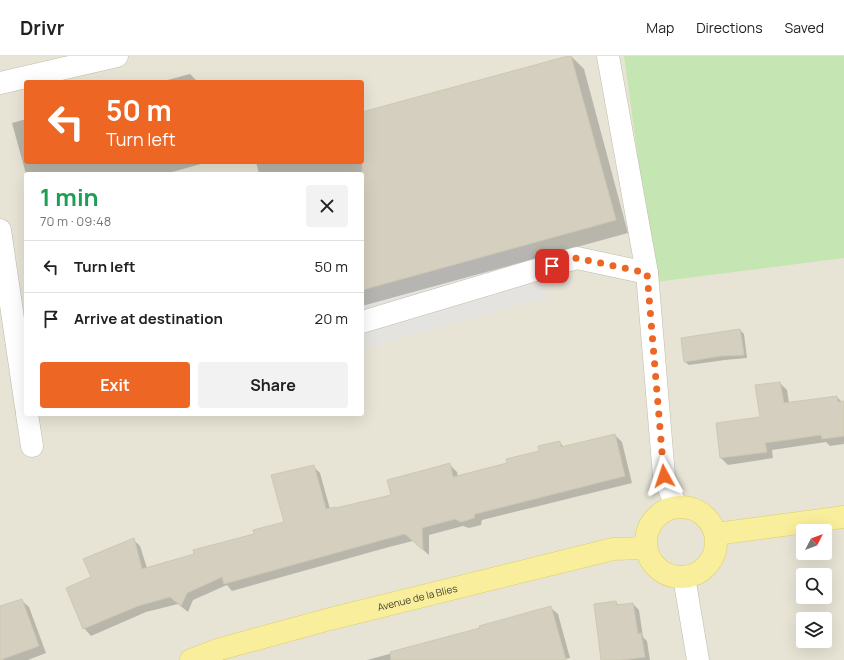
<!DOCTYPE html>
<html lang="en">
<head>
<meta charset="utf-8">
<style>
  :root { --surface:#fff; --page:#f2f2f2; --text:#222; --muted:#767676; --line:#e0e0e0; --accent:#ed6624 }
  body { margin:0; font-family:Manrope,sans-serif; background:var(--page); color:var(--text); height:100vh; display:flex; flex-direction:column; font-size:15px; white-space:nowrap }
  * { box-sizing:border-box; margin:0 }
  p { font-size:13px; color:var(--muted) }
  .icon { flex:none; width:22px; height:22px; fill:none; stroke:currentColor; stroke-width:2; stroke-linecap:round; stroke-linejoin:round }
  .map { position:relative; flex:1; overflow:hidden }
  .panel { position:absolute; left:24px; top:116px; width:340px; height:244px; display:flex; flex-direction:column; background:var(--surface); border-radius:4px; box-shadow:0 4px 16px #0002 }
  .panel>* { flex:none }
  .top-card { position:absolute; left:24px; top:24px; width:340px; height:84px; border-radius:4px; box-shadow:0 4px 16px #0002; background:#ed6624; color:#fff; overflow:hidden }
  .needle { width:26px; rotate:48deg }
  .controls { position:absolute; left:796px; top:468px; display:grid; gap:8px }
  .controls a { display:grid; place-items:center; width:36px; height:36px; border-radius:4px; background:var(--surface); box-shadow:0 4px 16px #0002; font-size:20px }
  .pin { position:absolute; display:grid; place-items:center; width:34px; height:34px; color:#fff; margin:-17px; border-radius:8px; box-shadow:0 2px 6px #0006 }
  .me { position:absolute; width:44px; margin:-22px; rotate:355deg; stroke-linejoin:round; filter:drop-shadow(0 0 3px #0008) }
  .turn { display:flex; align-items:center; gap:14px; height:84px; padding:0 16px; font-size:18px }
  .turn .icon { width:52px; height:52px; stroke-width:2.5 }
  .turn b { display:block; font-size:28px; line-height:34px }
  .round { display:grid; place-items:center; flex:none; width:42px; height:42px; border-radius:4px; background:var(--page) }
  .overview { display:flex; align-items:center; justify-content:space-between; height:68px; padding:0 16px }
  h1 { font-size:24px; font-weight:700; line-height:30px; color:#1e9e55 }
  .action { display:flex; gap:8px; margin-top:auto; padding:8px 16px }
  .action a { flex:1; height:46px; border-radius:4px; background:var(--accent); color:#fff; font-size:16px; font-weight:700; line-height:46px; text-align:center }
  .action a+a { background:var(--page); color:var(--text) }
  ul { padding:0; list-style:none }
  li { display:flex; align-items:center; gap:12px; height:52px; padding:0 16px; border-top:1px solid var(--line) }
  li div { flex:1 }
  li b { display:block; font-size:15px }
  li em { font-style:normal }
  header { display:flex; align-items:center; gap:24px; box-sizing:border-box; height:56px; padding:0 20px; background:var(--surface); border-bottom:1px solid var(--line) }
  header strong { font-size:19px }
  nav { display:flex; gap:22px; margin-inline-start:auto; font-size:14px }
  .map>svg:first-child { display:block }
</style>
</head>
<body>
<header>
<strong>Drivr</strong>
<nav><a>Map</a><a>Directions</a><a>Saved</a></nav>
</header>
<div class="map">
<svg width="844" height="604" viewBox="0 0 844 604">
  <rect width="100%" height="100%" fill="#f3f2e8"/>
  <path fill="#e7e4d6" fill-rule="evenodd" d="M0,0H844V604H0ZM26,26H362V106H26ZM26,118H362V358H26ZM803,475H825V497H803ZM803,519H825V541H803ZM803,563H825V585H803Z"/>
  <path fill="#c5e5b3" d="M624,0H844V202L655,226Z"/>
  <path fill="#e4e3df" d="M531,188L547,241L363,293L362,290V234Z"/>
  <g fill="#0003">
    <path d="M571,0L584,13L628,177L362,250V118H259L256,106H362V57Z"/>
    <path d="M190,18L198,26H160Z"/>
    <path d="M26,63V106H208L165,118H26L12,67Z"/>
    <path d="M740,274L744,278L747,302L725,304L689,309L685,306Z"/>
    <path d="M780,327L787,334L789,347L837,341L842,346H844V388L830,390L826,386L772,394L773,402L728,409L721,402L717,368L761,362Z"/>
    <path d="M615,379L622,386L632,427L482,464L481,469L469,472L463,470L429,479V499L413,485L389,491L232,535L227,529L193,544L188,556L178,548L146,556L91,580L84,572L92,522L133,483L140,490L147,512L195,499L255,479L285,467L313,410L320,417L330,453H336L393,439L450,409L457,416L458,421L508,407L541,395L559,386L565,392Z"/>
    <path d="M21,544L29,551L46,597L28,604H3L0,596V551Z"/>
    <path d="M616,546L619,550L633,548L639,554L643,581L647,585L650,604H606Z"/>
    <path d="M551,552L558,558L570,602L561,604H367L481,573Z"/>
  </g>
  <g fill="#d4cfbe" stroke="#cec8b2">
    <path d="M568,0H571L616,164L362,234V56Z"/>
    <path d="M740,273L744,299L721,300L684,306L681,282Z"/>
    <path d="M780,326L784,347L837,340L838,346L844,345V380L822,383L821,379L765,387L767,396L720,402L716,367L760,361L755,329Z"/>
    <path d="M615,378L625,420L475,458L474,462L461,466L455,463L422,472L423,494L405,478L382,484L224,528L222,521L187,537L181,550L170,541L138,550L83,573L66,532L91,521L83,503L134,482L142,513L194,498L193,494L254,478L253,474L284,466L271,419L314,409L326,453L335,451L336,452L391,439L387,424L425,414L450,407L453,421L507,407L506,403L539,395L538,390L560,385L561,391Z"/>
    <path d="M22,543L39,590L0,604V550Z"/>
    <path d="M616,545L617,549L633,547L638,578L641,577L645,601L622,604H601L594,548Z"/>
    <path d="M551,550L566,604H391L390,596L480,572L479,570Z"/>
  </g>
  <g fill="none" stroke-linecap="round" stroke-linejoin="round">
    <g stroke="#bebbab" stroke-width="23">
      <g id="minor">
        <path d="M608,0L647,217L664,420L676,450"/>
        <path d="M0,27L117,0"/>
        <path d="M0,174L26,351"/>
        <path d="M362,266L539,213L577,202L647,217"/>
        <path d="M27,358L32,390"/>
        <path d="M684,521L698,604"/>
      </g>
    </g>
    <g stroke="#ddcf6c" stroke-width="23">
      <g id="major">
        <circle cx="681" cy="486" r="35"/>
        <path d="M716,478L844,461"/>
        <path id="s1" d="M191,604L220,593L330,563L613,493L646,492"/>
      </g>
    </g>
    <use href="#minor" stroke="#fff" stroke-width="22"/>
    <use href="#major" stroke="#f8ee9b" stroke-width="22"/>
  </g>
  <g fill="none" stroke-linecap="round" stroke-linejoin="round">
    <path stroke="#ed6624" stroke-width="7" stroke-dasharray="0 12.6" d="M552,210L577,202L647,217L664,420"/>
  </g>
  <g text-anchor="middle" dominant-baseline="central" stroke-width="3" stroke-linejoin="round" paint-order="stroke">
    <g font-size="10" fill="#464337" stroke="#fff">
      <text stroke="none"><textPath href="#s1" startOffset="235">Avenue de la Blies</textPath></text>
    </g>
  </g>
</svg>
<div class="controls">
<a><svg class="needle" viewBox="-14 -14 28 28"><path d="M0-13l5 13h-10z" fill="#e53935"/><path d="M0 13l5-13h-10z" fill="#767676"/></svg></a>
<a><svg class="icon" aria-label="search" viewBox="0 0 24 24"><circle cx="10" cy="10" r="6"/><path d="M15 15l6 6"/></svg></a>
<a><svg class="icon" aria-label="layers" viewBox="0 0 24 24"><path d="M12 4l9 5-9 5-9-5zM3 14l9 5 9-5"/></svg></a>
</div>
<div class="pin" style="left:552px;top:210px;background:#d93025"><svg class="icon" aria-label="arrive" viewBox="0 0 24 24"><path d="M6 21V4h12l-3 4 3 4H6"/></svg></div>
<svg class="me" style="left:664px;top:420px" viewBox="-20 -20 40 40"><path d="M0-17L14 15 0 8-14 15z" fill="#ed6624" stroke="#fff" stroke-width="4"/></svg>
<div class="top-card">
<div class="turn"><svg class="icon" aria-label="left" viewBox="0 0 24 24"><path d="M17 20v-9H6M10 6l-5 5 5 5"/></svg><div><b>50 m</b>Turn left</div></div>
</div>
<section class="panel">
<div class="overview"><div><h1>1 min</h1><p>70 m · 09:48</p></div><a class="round"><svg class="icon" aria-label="close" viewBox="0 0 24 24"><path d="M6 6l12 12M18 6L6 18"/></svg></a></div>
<ul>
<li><svg class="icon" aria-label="left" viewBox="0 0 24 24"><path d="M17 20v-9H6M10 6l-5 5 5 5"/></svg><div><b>Turn left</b></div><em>50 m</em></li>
<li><svg class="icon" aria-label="arrive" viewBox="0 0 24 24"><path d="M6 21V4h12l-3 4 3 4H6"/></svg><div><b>Arrive at destination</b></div><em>20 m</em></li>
</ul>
<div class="action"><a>Exit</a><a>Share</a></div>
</section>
</div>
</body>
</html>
